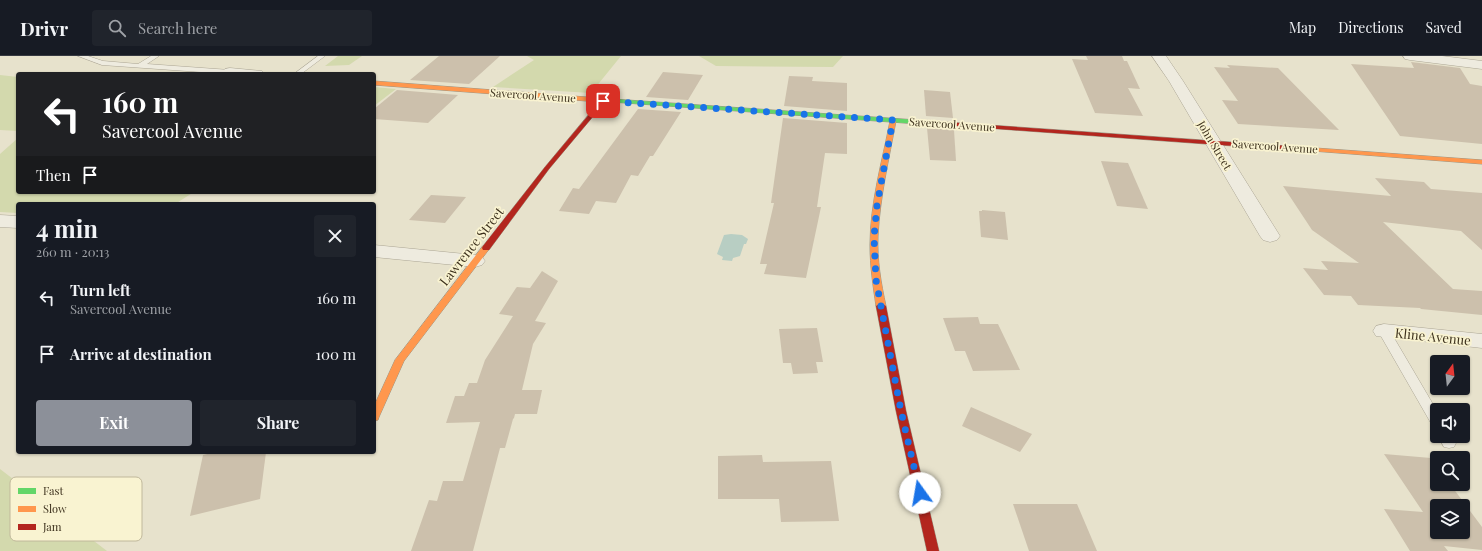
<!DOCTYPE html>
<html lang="en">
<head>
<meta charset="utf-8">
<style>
  :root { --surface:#171b24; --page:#20242c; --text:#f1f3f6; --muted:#9ea1a6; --line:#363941; --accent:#8c9099 }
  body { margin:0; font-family:"Playfair Display",serif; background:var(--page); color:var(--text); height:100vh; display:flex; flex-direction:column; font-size:15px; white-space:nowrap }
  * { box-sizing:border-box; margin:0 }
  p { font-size:13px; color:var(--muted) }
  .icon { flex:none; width:22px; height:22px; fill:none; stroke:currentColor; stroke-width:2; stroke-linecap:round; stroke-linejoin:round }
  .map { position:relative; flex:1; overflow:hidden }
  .sheet { position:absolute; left:16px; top:146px; width:360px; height:252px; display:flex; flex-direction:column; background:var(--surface); border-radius:4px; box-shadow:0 1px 3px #0004 }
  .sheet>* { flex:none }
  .banner { position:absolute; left:16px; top:16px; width:360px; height:122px; border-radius:4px; box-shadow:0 1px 3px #0004; background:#202124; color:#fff; overflow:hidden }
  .needle { width:26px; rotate:15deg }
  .tools { position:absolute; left:1430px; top:299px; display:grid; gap:8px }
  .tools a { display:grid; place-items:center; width:40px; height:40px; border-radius:4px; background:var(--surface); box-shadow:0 1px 3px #0004; font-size:20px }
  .pin { position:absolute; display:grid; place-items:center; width:34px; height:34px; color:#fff; margin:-17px; border-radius:8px; box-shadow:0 2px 6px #0006 }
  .me { position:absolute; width:44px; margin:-22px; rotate:347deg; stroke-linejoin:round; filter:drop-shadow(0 0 3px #0008) }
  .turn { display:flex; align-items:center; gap:14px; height:84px; padding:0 20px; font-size:18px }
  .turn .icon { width:52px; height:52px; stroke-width:2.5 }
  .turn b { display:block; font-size:28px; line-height:34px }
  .then { display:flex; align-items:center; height:38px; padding:0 20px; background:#0003; gap:8px; font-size:15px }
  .round { display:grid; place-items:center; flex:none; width:42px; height:42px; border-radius:4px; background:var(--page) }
  .headline { display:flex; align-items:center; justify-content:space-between; height:68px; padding:0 20px }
  h1 { font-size:24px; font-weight:700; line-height:30px }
  .action { display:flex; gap:8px; margin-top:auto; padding:8px 20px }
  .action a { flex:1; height:46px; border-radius:4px; background:var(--accent); color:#fff; font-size:16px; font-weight:700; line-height:46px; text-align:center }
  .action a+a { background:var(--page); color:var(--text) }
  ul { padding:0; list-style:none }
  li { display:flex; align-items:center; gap:12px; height:56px; padding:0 20px }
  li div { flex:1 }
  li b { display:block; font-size:15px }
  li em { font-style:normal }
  header { display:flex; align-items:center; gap:24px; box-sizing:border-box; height:56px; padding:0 20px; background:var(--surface); border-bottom:1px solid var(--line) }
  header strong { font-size:19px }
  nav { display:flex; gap:22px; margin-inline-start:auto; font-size:14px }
  .search { width:280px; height:36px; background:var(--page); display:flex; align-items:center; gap:10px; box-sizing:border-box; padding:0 14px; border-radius:4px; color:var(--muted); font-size:15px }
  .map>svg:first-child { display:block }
</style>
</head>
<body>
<header>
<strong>Drivr</strong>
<div class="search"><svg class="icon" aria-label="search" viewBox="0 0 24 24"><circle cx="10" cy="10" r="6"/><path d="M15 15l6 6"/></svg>Search here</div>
<nav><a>Map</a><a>Directions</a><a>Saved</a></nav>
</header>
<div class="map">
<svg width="1482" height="495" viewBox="0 0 1482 495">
  <rect width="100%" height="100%" fill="#e7e2cc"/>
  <g fill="#d3d9ad">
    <path d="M338,0H362L349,9L325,10Z"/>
    <path d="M527,0H621L591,37L493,31L534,4Z"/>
    <path d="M699,0H843L833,11L716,10Z"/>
    <path d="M0,19L18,21V75L0,74Z"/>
    <path d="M374,31L396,33L374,50Z"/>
    <path d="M18,82V136H194L175,148H18V157L0,156V98Z"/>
    <path d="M0,413L107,495H0Z"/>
  </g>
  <path fill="#b8cec3" d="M731,178L742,179L748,183L746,188H744L740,200L733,202L732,205L722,204L723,201L717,198L724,179Z"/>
  <g fill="#ccc0ac" fill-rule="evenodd">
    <path d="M439,0H500L469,28L410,24Z"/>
    <path d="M1086,0H1122L1124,5H1127L1140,33L1128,32L1143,60L1095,57L1072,3L1088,4Z"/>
    <path d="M1411,6L1460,12L1470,28L1482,30V88L1400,80L1351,8L1414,12Z"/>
    <path d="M1227,9L1278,12L1339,74L1238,68L1222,44L1238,45L1214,11L1230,12Z"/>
    <path d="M663,16L703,19L688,44L646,41Z"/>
    <path d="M789,20L813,21L812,25L847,27V55L784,50Z"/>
    <path d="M397,34L458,39L428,67L374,63V53Z"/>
    <path d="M924,34L950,36L953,62L926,60Z"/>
    <path d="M638,53L681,56L653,100H650L638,120L631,119L616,147L596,145L589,158L559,155L573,132L579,133Z"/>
    <path d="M783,62L847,67V98L825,97L817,151H821L806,222L764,218L767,208H760L774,147H771Z"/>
    <path d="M927,72L954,74L956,105L930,104Z"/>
    <path d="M1101,105L1128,107L1148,153L1117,150Z"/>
    <path d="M1375,122L1424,126L1431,133L1482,137V194L1461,175L1383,166L1453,233L1482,235V259L1421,253L1420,252L1358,249L1351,240L1324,239L1303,212L1328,214L1321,205L1359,207L1312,174L1283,130L1391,140Z"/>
    <path d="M431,139L466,141L445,167L409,164Z"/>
    <path d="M982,154L1005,156L1008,184L981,181L979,155H982Z"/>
    <path d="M542,215L558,225L535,265L546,267L533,288L522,334H542L537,358H515L514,362L513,363L505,392H500L473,495H411L429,444L437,445L443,425H463L480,366L446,367L455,340H464L469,327H477L485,304L513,260L499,258L516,232L517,231L530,232Z"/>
    <path d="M978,261L980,268H998L1020,314L973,315L965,295H955L943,262Z"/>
    <path d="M817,272L823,306H816L818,317L793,318L791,307H783L779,273Z"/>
    <path d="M971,351L1032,378L1020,396L962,370Z"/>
    <path d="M216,396H266L260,443L190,460L203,399Z"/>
    <path d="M1384,398L1431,402L1437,410V428H1450L1482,471V494L1444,490L1448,495H1410L1384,453L1423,456ZM1437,450H1463V476H1437Z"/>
    <path d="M762,399L763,406L831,405L839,465L781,466L779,443H718V400Z"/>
    <path d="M1013,448H1077L1097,495H1029Z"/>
  </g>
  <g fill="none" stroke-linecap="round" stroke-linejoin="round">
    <g stroke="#aca695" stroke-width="1">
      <g id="lane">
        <path d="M78,0H88L103,5L138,8L151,0H159L147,8L230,14L233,16L229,18L102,9Z"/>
        <path d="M318,0H325L301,18H294Z"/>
        <path d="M1384,271L1388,272L1390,275L1437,355V371L1432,369L1378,275L1380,272Z"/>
        <path d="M1438,380H1452L1456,387L1454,391L1449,392L1444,391Z"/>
      </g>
    </g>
    <g stroke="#aca695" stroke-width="1">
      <g id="street">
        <path d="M1152,0H1166L1183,25L1280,180L1277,184L1270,186L1263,184L1260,180L1169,25Z"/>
        <path d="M1403,0H1442L1482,5V13L1410,4L1405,3Z"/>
        <path d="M230,12L262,15L264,18H224L223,16L225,13Z"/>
        <path d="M0,159L18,160V172L0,171Z"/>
        <path d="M374,189L475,199L482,201L485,205L482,209L475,211L374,201Z"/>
        <path d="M1384,268L1482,278V292L1376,280L1373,275L1376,270Z"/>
      </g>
    </g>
    <g stroke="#9c9685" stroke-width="1">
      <path id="fast" d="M613,43L946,66L949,68L946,70L611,46V44Z"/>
    </g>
    <g stroke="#9c9685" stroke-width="1">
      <g id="slow">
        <path d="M374,25L613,43L616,45L613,47L374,29Z"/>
        <path d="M893,63L896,65C889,103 880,141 878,180C877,204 881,227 886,250L881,253L876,250C873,230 870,210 870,189C870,147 882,106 890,65Z"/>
        <path d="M1288,90L1482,104V108L1286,93V91Z"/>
        <path d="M483,190H489L490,192L404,305L379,361L378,364L374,365V350L395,304Z"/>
      </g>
    </g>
    <g stroke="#9c9685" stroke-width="1">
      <g id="jam">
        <path d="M601,44L606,45L549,113L489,194H483L482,192L483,190L545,111Z"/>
        <path d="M946,66L1288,90L1291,92L1288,94L944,69V67Z"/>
        <path d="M881,247L886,250L906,355L939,495H927L896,355L876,250Z"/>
      </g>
    </g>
    <use href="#lane" fill="#eeebdf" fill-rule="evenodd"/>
    <use href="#street" fill="#eeebdf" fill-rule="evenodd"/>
    <use href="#fast" fill="#63d668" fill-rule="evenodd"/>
    <use href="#slow" fill="#ff974d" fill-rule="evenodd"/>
    <use href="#jam" fill="#b3261e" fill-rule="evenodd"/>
  </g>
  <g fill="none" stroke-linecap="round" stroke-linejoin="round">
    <path stroke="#1a73e8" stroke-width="7" stroke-dasharray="0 12.6" d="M603,45L893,64L877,149L874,181L876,224L901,355L920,437"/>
  </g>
  <g text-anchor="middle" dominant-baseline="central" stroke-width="3.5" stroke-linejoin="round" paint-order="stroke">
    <g font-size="11" fill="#3c301c" stroke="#f9f3d1">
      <text transform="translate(533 39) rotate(4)">Savercool Avenue</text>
      <text transform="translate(952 68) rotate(4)">Savercool Avenue</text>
      <text transform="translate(1215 89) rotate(59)">John Street</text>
      <text transform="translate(1275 90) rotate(4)">Savercool Avenue</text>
    </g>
    <g font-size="13" fill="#3c301c" stroke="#f9f3d1">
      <text transform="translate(471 190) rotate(-52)">Lawrence Street</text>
      <text transform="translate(1433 280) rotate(6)">Kline Avenue</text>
    </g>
  </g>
  <rect x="10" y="421" width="132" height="64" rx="6" fill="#f9f3d1" stroke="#c0b89b" stroke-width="1"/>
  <rect x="18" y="432" width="18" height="6" fill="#63d668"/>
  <rect x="18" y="450" width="18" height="6" fill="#ff974d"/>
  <rect x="18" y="468" width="18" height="6" fill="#b3261e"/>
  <g font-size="11" fill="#3c301c">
    <text x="43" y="439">Fast</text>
    <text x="43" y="457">Slow</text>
    <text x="43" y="475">Jam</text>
  </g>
</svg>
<div class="tools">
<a><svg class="needle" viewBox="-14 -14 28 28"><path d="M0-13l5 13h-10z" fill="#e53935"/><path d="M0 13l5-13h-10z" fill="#9ea1a6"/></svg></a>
<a><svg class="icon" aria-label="sound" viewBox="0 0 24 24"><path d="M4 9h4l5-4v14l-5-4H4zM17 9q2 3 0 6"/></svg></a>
<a><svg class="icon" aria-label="search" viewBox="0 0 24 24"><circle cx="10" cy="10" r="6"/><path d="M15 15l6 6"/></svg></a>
<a><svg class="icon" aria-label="layers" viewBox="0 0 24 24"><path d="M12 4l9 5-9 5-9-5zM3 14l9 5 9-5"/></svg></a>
</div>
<div class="pin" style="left:603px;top:45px;background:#d93025"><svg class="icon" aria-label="arrive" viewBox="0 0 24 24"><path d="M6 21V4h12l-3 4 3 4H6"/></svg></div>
<svg class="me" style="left:920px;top:437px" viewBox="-20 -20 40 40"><circle r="19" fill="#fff"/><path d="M0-13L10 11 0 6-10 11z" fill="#1a73e8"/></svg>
<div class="banner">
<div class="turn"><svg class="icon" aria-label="left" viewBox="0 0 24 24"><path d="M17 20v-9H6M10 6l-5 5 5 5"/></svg><div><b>160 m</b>Savercool Avenue</div></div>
<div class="then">Then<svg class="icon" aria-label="arrive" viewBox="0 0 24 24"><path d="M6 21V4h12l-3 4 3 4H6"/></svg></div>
</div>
<section class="sheet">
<div class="headline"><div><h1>4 min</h1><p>260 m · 20:13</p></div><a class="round"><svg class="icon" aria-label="close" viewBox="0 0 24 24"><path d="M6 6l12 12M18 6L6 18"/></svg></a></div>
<ul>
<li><svg class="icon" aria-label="left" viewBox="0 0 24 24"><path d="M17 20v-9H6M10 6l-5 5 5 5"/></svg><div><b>Turn left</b><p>Savercool Avenue</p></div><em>160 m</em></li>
<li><svg class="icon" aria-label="arrive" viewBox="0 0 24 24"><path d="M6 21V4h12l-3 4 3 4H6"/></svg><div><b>Arrive at destination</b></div><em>100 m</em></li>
</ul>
<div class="action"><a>Exit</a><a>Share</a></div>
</section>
</div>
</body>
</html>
